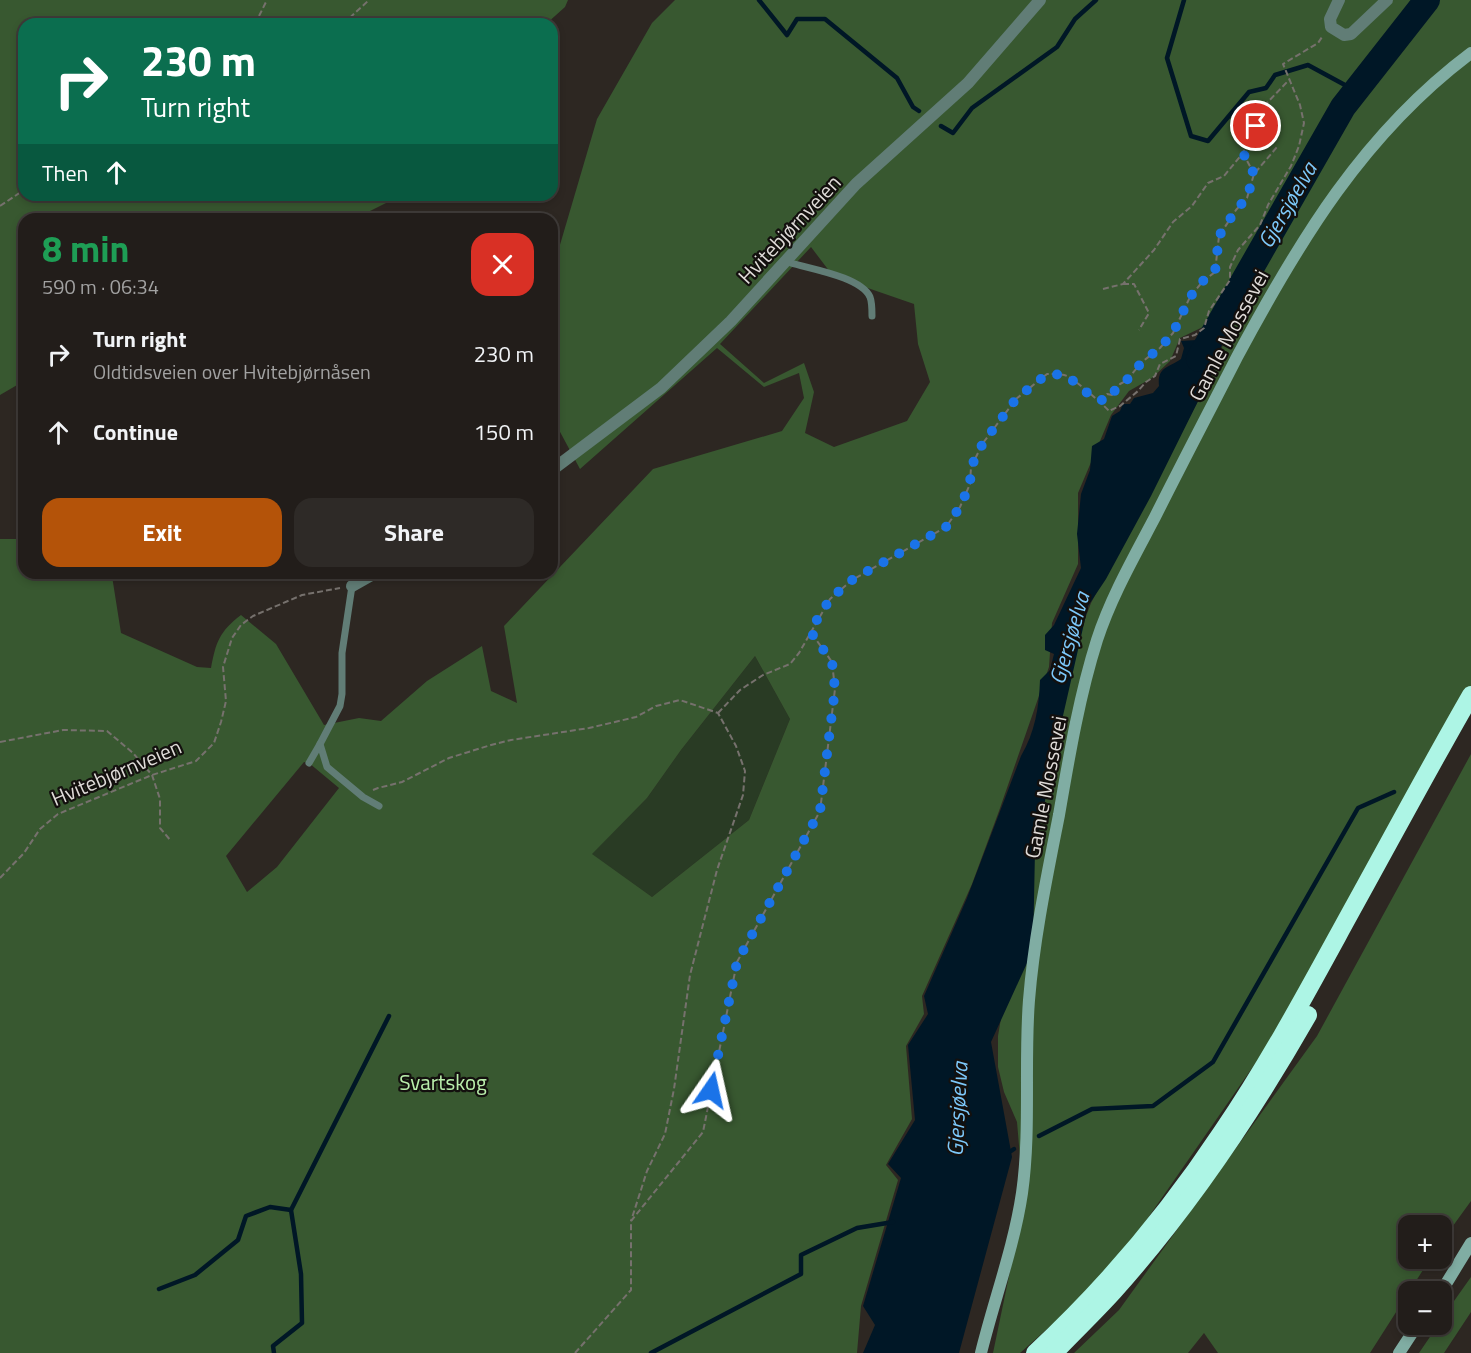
<!DOCTYPE html>
<html lang="en">
<head>
<meta charset="utf-8">
<style>
  :root { --surface:#221d1a; --page:#2e2a27; --text:#f1f3f6; --muted:#a2a2a2; --line:#3f3b39; --accent:#b45309 }
  body { margin:0; font-family:"Titillium Web",sans-serif; background:var(--page); color:var(--text); height:100vh; display:flex; flex-direction:column; font-size:22px; white-space:nowrap }
  * { box-sizing:border-box; margin:0 }
  p { font-size:20px; color:var(--muted) }
  .icon { flex:none; width:33px; height:33px; fill:none; stroke:currentColor; stroke-width:2; stroke-linecap:round; stroke-linejoin:round }
  .map { position:relative; flex:1; overflow:hidden }
  .drawer { position:absolute; left:18px; top:213px; width:540px; height:366px; display:flex; flex-direction:column; background:var(--surface); border-radius:18px; box-shadow:0 3px 9px #0003,0 0 0 2px var(--line) }
  .drawer>* { flex:none }
  .top-card { position:absolute; left:18px; top:18px; width:540px; height:183px; border-radius:18px; box-shadow:0 3px 9px #0003,0 0 0 2px var(--line); background:#0b6e4f; color:#fff; overflow:hidden }
  .tools { position:absolute; left:1398px; top:1215px; display:grid; gap:12px }
  .tools a { display:grid; place-items:center; width:54px; height:54px; border-radius:12px; background:var(--surface); box-shadow:0 3px 9px #0003,0 0 0 2px var(--line); font-size:30px }
  .pin { position:absolute; display:grid; place-items:center; width:51px; height:51px; color:#fff; margin:-26px; border:3px solid #fff; border-radius:50%; box-shadow:0 2px 6px #0007 }
  .me { position:absolute; width:66px; margin:-33px; rotate:11deg; stroke-linejoin:round; filter:drop-shadow(0 0 4px #0008) }
  .turn { display:flex; align-items:center; gap:21px; height:126px; padding:0 24px; font-size:27px }
  .turn .icon { width:78px; height:78px; stroke-width:2.5 }
  .turn b { display:block; font-size:42px; line-height:51px }
  .then { display:flex; align-items:center; height:57px; padding:0 24px; background:#0003; gap:12px; font-size:22px }
  .round { display:grid; place-items:center; flex:none; width:63px; height:63px; border-radius:18px; background:var(--page) }
  .headline { display:flex; align-items:center; justify-content:space-between; height:102px; padding:0 24px }
  h1 { font-size:36px; font-weight:700; line-height:45px; color:#1e9e55 }
  .primary-button { display:flex; gap:12px; margin-top:auto; padding:12px 24px }
  .primary-button a { flex:1; height:69px; border-radius:18px; background:var(--accent); color:#fff; font-size:24px; font-weight:700; line-height:69px; text-align:center }
  .primary-button a+a { background:var(--page); color:var(--text) }
  ul { padding:0; list-style:none }
  li { display:flex; align-items:center; gap:18px; height:78px; padding:0 24px }
  li div { flex:1 }
  li b { display:block; font-size:22px }
  li em { font-style:normal }
  .map>svg:first-child { display:block }
</style>
</head>
<body>
<div class="map">
<svg width="1471" height="1353" viewBox="0 0 1471 1353">
  <rect width="100%" height="100%" fill="#2d2722"/>
  <path fill="#293b24" d="M755,656L790,719L749,820L652,897L591,854L647,798L681,750Z"/>
  <g fill="#385830" fill-rule="evenodd">
    <path d="M0,0H568L565,7L546,24H24V195H395L392,200L354,219H24V381L0,395Z"/>
    <path d="M675,0H1471V693L1286,1019L1109,1274L1020,1353H993L1024,1204L1017,1122L1004,1092L998,1067V1036L1039,792L1074,648L1091,603L1213,373L1227,333L1207,325L1180,338L1170,361L1152,378L1129,391L1111,415L1078,493V564L1052,623L1049,667L999,811L972,884L922,996L924,1014L906,1046L912,1119L886,1165L898,1180L861,1306L857,1353H0V539H19L24,541V573H104L112,576L121,633L197,667L211,668C216,642 219,632 241,615L276,644L324,725L359,718L381,721L427,681L482,646L491,691L517,703L504,626L653,469L782,431L804,398L799,373L764,387L717,348L580,469L552,417V263L557,255L597,119L652,23ZM811,247L833,276L914,304L918,344L930,382L907,421L834,447L805,433L814,392L804,363L764,383L720,344ZM755,656L790,719L749,820L652,897L592,854L647,798L681,750ZM304,762L309,763L339,788L277,867L247,892L226,856Z"/>
    <path d="M1471,754V1201L1442,1241V1226H1408V1258L1430,1259L1370,1353H1218L1204,1333L1188,1353H1074L1119,1310L1317,1036Z"/>
    <path d="M1471,1277V1312L1444,1353H1419L1438,1325L1442,1324V1318Z"/>
  </g>
  <path fill="#001726" d="M1216,329L1224,336L1212,373L1151,496L1106,579L1088,606L1057,742L1035,850L1033,950L991,1042L1012,1157L959,1353H863L875,1325L863,1306L901,1178L888,1164L915,1120L908,1045L928,1014L924,996L967,898L1021,756C1035,732 1039,708 1040,680L1050,670L1054,654L1045,650V635L1054,625L1081,568L1077,534L1081,494L1090,470L1092,446L1104,439L1112,416L1120,411L1123,404H1130L1134,398L1153,393L1159,386C1157,367 1168,368 1181,359L1184,348L1181,341L1197,340Z"/>
  <g fill="none" stroke-linecap="round" stroke-linejoin="round">
    <g stroke="#001726" stroke-width="4.5">
      <path d="M759,0L787,35L797,19H825L897,78L913,107L919,111"/>
      <path d="M1184,0L1167,58L1191,136L1208,141L1249,92L1266,88L1275,75L1308,65L1356,91"/>
      <path d="M941,126L953,133L972,108L1057,47L1075,19L1096,0"/>
      <path d="M1039,1136L1092,1109L1153,1106L1213,1062L1358,808L1394,792"/>
      <path d="M1011,1151L1014,1149"/>
      <path d="M159,1289L195,1275L238,1240L246,1216L270,1207L291,1210"/>
      <path d="M274,1353L273,1346L302,1323L301,1274L291,1210L389,1016"/>
      <path d="M651,1353L801,1274V1255L857,1228L893,1222"/>
    </g>
    <path stroke="#001726" stroke-width="26" d="M1199,359L1343,107L1427,0"/>
    <g stroke="#76716d" stroke-width="2" stroke-dasharray="6 3" stroke-linecap="butt">
      <path d="M255,24L267,0"/>
      <path d="M343,24L369,0"/>
      <path d="M1243,153L1254,174"/>
      <path d="M0,206L24,190"/>
      <path d="M1123,284H1134L1149,313L1139,330"/>
      <path d="M1103,289L1123,284L1154,250L1173,222L1192,206L1208,183L1224,176L1243,153L1262,108L1289,80"/>
      <path d="M1101,401L1107,394L1112,395L1120,384L1126,381L1142,362L1160,348L1173,333L1190,297L1203,281L1215,272L1219,236L1236,210L1247,198L1254,174L1277,147"/>
      <path d="M718,713L740,690L763,675L790,664L799,653L830,599L852,580L946,527L960,507L970,484L971,467L983,443L1016,399L1047,374C1053,374 1062,374 1067,376C1074,379 1104,405 1109,411L1120,406L1138,391L1146,382L1155,376L1160,364L1176,356L1180,339L1195,335L1204,328L1209,311L1230,280V267L1238,250L1260,225L1268,205L1291,166L1299,146L1304,123L1300,105L1283,64L1318,43L1322,37"/>
      <path d="M0,742L63,730L107,731L133,753L152,775L160,799V828L171,841"/>
      <path d="M373,790L378,788L402,782L449,758L491,745L511,740L589,728L636,717L656,706L680,700L718,713L736,746L745,771L743,795L717,870L690,975L674,1089L665,1134L647,1171L631,1221"/>
      <path d="M0,878L24,853L40,829L58,814L152,775L196,761L214,743L221,722L226,701L223,667L232,638L241,625L253,616L302,595L340,588"/>
      <path d="M575,1353L631,1290V1221L703,1132L737,962L820,811L835,689L832,662L810,631"/>
    </g>
    <g stroke="#617d76" stroke-width="7">
      <path d="M787,260L791,263C811,269 861,277 870,297C872,302 872,310 872,316"/>
      <path d="M352,586L342,653V694L340,706L320,744L327,767L363,797L379,806"/>
      <path d="M309,763L320,744"/>
    </g>
    <g stroke="#617d76" stroke-width="12">
      <path d="M1339,0L1330,19L1331,27L1344,35L1351,34L1387,0"/>
      <path d="M552,470L661,388L731,321L856,184L968,83L1040,0"/>
      <path d="M352,586L375,573"/>
    </g>
    <g stroke="#80ada3" stroke-width="12">
      <path d="M1441,1292L1471,1243"/>
      <path d="M981,1353C994,1300 1014,1247 1022,1193C1031,1129 1024,1064 1029,1000C1034,938 1047,876 1059,815C1069,757 1079,697 1097,640C1111,597 1134,557 1155,517C1182,463 1210,410 1237,357C1299,241 1364,133 1471,53"/>
      <path d="M1399,1353L1418,1324"/>
    </g>
    <g stroke="#adf5e5" stroke-width="18">
      <path d="M1035,1353C1105,1288 1169,1212 1222,1132C1269,1063 1308,990 1348,917C1389,843 1429,768 1471,695"/>
      <path d="M1054,1353C1074,1332 1095,1312 1114,1291C1190,1206 1252,1113 1308,1015"/>
    </g>
  </g>
  <g fill="none" stroke-linecap="round" stroke-linejoin="round">
    <path stroke="#1a73e8" stroke-width="10" stroke-dasharray="0 18" d="M711,1090L737,962L820,811L835,689L832,662L810,631L830,599L852,580L946,527L960,507L970,484L971,467L983,443L1016,399L1047,374L1066,375L1091,396L1101,401L1107,394L1112,395L1119,384L1126,381L1142,362L1160,348L1173,333L1190,297L1203,281L1215,272L1219,236L1236,210L1247,198L1254,174L1243,153L1256,126"/>
  </g>
  <g text-anchor="middle" dominant-baseline="central" stroke-width="4.5" stroke-linejoin="round" paint-order="stroke">
    <g font-size="21" fill="#dfdbd8" stroke="#13100e">
      <text transform="translate(789 229) rotate(-47)">Hvitebjørnveien</text>
      <text transform="translate(1228 335) rotate(-62)">Gamle Mossevei</text>
      <text transform="translate(116 772) rotate(-23)">Hvitebjørnveien</text>
      <text transform="translate(1045 787) rotate(-79)">Gamle Mossevei</text>
    </g>
    <g font-size="21" fill="#baefac" stroke="#13100e">
      <text x="443" y="1082">Svartskog</text>
    </g>
    <g font-size="22" font-style="italic" fill="#7dc9fb" stroke="#13100e">
      <text transform="translate(1287 205) rotate(-60)">Gjersjøelva</text>
      <text transform="translate(1069 638) rotate(-74)">Gjersjøelva</text>
      <text transform="translate(957 1109) rotate(-87)">Gjersjøelva</text>
    </g>
  </g>
</svg>
<div class="tools">
<a>+</a>
<a>−</a>
</div>
<div class="pin" style="left:1256px;top:126px;background:#d93025"><svg class="icon" aria-label="arrive" viewBox="0 0 24 24"><path d="M6 21V4h12l-3 4 3 4H6"/></svg></div>
<svg class="me" style="left:711px;top:1090px" viewBox="-20 -20 40 40"><path d="M0-17L14 15 0 8-14 15z" fill="#1a73e8" stroke="#fff" stroke-width="4"/></svg>
<div class="top-card">
<div class="turn"><svg class="icon" aria-label="right" viewBox="0 0 24 24"><path d="M7 20v-9h11M14 6l5 5-5 5"/></svg><div><b>230 m</b>Turn right</div></div>
<div class="then">Then<svg class="icon" aria-label="ahead" viewBox="0 0 24 24"><path d="M12 20V5M6 11l6-6 6 6"/></svg></div>
</div>
<section class="drawer">
<div class="headline"><div><h1>8 min</h1><p>590 m · 06:34</p></div><a class="round" style="background:#d93025;color:#fff"><svg class="icon" aria-label="close" viewBox="0 0 24 24"><path d="M6 6l12 12M18 6L6 18"/></svg></a></div>
<ul>
<li><svg class="icon" aria-label="right" viewBox="0 0 24 24"><path d="M7 20v-9h11M14 6l5 5-5 5"/></svg><div><b>Turn right</b><p>Oldtidsveien over Hvitebjørnåsen</p></div><em>230 m</em></li>
<li><svg class="icon" aria-label="ahead" viewBox="0 0 24 24"><path d="M12 20V5M6 11l6-6 6 6"/></svg><div><b>Continue</b></div><em>150 m</em></li>
</ul>
<div class="primary-button"><a>Exit</a><a>Share</a></div>
</section>
</div>
</body>
</html>
